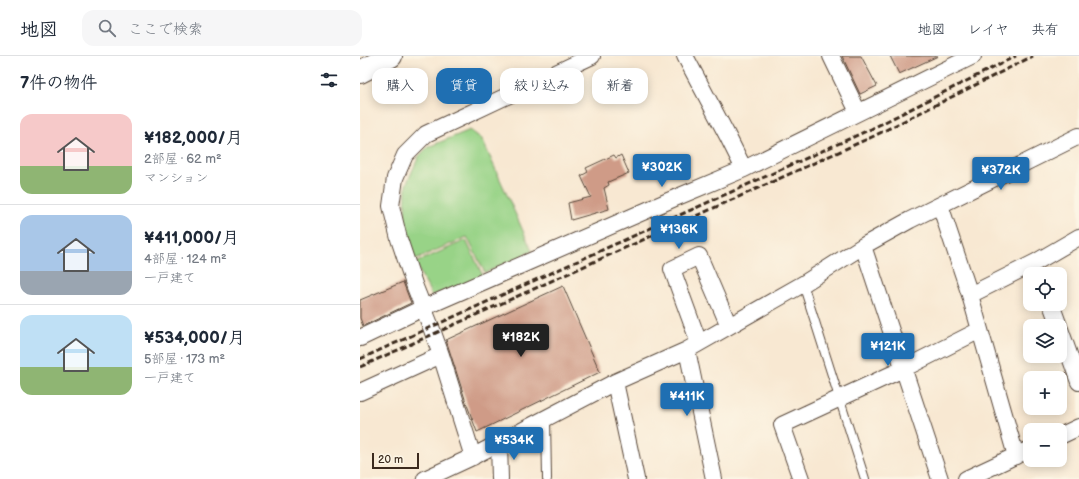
<!DOCTYPE html>
<html lang="ja">
<head>
<meta charset="utf-8">
<style>
  body { margin:0; font-family:"Balsamiq Sans","Klee One",sans-serif; background:#f6f6f7; color:#1f2937; height:100vh; display:flex; flex-direction:column; font-size:15px; white-space:nowrap }
  * { box-sizing:border-box; margin:0 }
  p { font-size:13px; color:#747a83 }
  .icon { flex:none; width:22px; height:22px; fill:none; stroke:currentColor; stroke-width:2; stroke-linecap:round; stroke-linejoin:round }
  .map { position:relative; flex:1; overflow:hidden }
  .details { display:flex; flex-direction:column; background:#fff; width:360px }
  .details>* { flex:none }
  .hud { position:absolute; left:12px; top:12px; width:380px; height:36px; display:flex; gap:8px }
  .fabs { position:absolute; left:663px; top:211px; display:grid; gap:8px }
  .fabs a { display:grid; place-items:center; width:44px; height:44px; border-radius:8px; background:#fff; box-shadow:0 2px 10px #0003; font-size:20px }
  .scale { position:absolute; left:12px; bottom:10px; width:47px; box-sizing:border-box; padding-left:4px; border:2px solid #3b2a1e; border-top:0; font-size:11px; line-height:14px; white-space:nowrap; color:#3b2a1e; -webkit-text-stroke:3px #fcf5e5; paint-order:stroke }
  .price { position:absolute; translate:-50% -34px; padding:0 9px; border-radius:4px; background:#1f6fb2; color:#fff; font-size:13px; line-height:26px; filter:drop-shadow(0 1px 2px #0008) }
  .price::after { content:''; position:absolute; left:50%; top:24px; width:12px; height:9px; margin-left:-6px; background:inherit; clip-path:polygon(0 0,100% 0,50% 100%) }
  .price.active { background:#222; color:#fff }
  ul { padding:0; list-style:none }
  li { display:flex; align-items:center; gap:12px; height:100px; padding:0 20px }
  li+li { border-top:1px solid #e0e1e3 }
  li span { display:grid; place-items:center; flex:none; width:112px; height:80px; border-radius:12px; color:#555 }
  li>.icon { margin-inline-start:auto }
  span .icon { width:48px; height:48px; fill:#fffc; stroke-width:1 }
  li b { font-size:17px }
  h2 { display:flex; justify-content:space-between; align-items:center; height:48px; padding:0 20px; font-size:17px }
  .pill { padding:0 14px; border-radius:12px; background:#fff; box-shadow:0 2px 10px #0003; font-size:14px; line-height:36px }
  .pill.active { background:#1f6fb2; color:#fff }
  header { display:flex; align-items:center; gap:24px; box-sizing:border-box; height:56px; padding:0 20px; background:#fff; border-bottom:1px solid #e0e1e3 }
  header strong { font-size:19px }
  nav { display:flex; gap:22px; margin-inline-start:auto; font-size:14px }
  .search { width:280px; height:36px; background:#f6f6f7; display:flex; align-items:center; gap:10px; box-sizing:border-box; padding:0 14px; border-radius:12px; color:#747a83; font-size:15px }
  main { display:flex; flex:1; min-height:0 }
  .map>svg:first-child { display:block }
  .green { fill:#98d387; stroke:#6a7e52 }
  .building { fill:#cf9b87 }
  .lines { fill:none; stroke-linecap:round; stroke-linejoin:round }
  .lane-casing { stroke:#574639; stroke-width:10 }
  .street-casing { stroke:#574639; stroke-width:18 }
  .secondary-casing { stroke:#574639; stroke-width:24 }
  .lane { stroke:#fff; stroke-width:8 }
  .street { stroke:#fff; stroke-width:16 }
  .secondary { stroke:#fff; stroke-width:22 }
  .rail { stroke:#3b2a1e; stroke-width:3; stroke-dasharray:6 3; stroke-linecap:butt }
</style>
</head>
<body>
<header>
<strong>地図</strong>
<div class="search"><svg class="icon" aria-label="search" viewBox="0 0 24 24"><circle cx="10" cy="10" r="6"/><path d="M15 15l6 6"/></svg>ここで検索</div>
<nav><a>地図</a><a>レイヤ</a><a>共有</a></nav>
</header>
<main>
<section class="details">
<h2>7件の物件<svg class="icon" aria-label="filters" viewBox="0 0 24 24"><path d="M4 7h16M4 17h16"/><circle cx="9" cy="7" r="2"/><circle cx="15" cy="17" r="2"/></svg></h2>
<ul>
<li><span style="background:linear-gradient(#f6c9c9 65%,#8fb573 0)"><svg class="icon" aria-label="home" viewBox="0 0 24 24"><path d="M3 11l9-7 9 7M6 9v11h12V9"/></svg></span><div><b>¥182,000/月</b><p>2部屋 · 62 m²</p><p>マンション</p></div></li>
<li><span style="background:linear-gradient(#a9c7e8 70%,#9aa5b1 0)"><svg class="icon" aria-label="home" viewBox="0 0 24 24"><path d="M3 11l9-7 9 7M6 9v11h12V9"/></svg></span><div><b>¥411,000/月</b><p>4部屋 · 124 m²</p><p>一戸建て</p></div></li>
<li><span style="background:linear-gradient(#bfe0f5 65%,#8fb573 0)"><svg class="icon" aria-label="home" viewBox="0 0 24 24"><path d="M3 11l9-7 9 7M6 9v11h12V9"/></svg></span><div><b>¥534,000/月</b><p>5部屋 · 173 m²</p><p>一戸建て</p></div></li>
</ul>
</section>
<div class="map">
<svg width="719" height="423" viewBox="0 0 719 423">
  <rect width="100%" height="100%" fill="#fcf5e5"/>
  <filter id="ink" filterUnits="userSpaceOnUse"><feTurbulence type="fractalNoise" baseFrequency=".025" numOctaves="2"/><feDisplacementMap in="SourceGraphic" scale="8" xChannelSelector="R" yChannelSelector="G"/><feConvolveMatrix kernelMatrix="1 2 1 2 8 2 1 2 1" color-interpolation-filters="sRGB"/></filter>
  <filter id="wash" filterUnits="userSpaceOnUse"><feTurbulence type="fractalNoise" baseFrequency=".012" numOctaves="4" result="noise"/><feDisplacementMap in="SourceGraphic" scale="16" xChannelSelector="R" yChannelSelector="G"/><feGaussianBlur stdDeviation="0.9" result="paint"/><feColorMatrix in="noise" values="0 0 0 0 0 0 0 0 0 0 0 0 0 0 0 0 0 1.4 0 .05"/><feComposite in="paint" operator="in"/></filter>
  <g filter="url(#wash)">
    <rect width="100%" height="100%" fill="#f8e8d2"/>
    <path class="green" d="M 110,74 L 122,83 L 172,195 L 125,217 L 107,181 L 51,205 L 44,187 L 46,129 L 59,100 L 68,91 Z
      M 106,184 L 123,220 L 72,240 L 55,207 Z"/>
    <g id="blocks">
      <path class="building" d="M 482,0 L 501,0 L 517,30 L 500,38 Z
        M 530,0 L 578,0 L 539,18 Z
        M 254,99 L 256,102 L 261,99 L 269,117 L 248,126 L 249,129 L 244,132 L 249,153 L 211,164 L 208,147 L 231,141 L 221,120 L 228,116 L 226,112 Z
        M 43,226 L 51,247 L 3,270 L 0,262 L 0,244 Z
        M 203,230 L 240,316 L 117,376 L 106,346 L 86,284 Z"/>
    </g>
  </g>
  <g filter="url(#ink)">
    <use href="#blocks" fill-opacity="0" stroke="#574639" stroke-width="1"/>
    <g class="lines">
      <g class="lane-casing">
        <path id="lane" d="M 443,228 L 505,423
          M 186,362 L 187,423"/>
      </g>
      <g class="street-casing">
        <path id="street" d="M 325,0 L 367,79 L 384,113
          M 471,0 L 498,56
          M 580,149 L 610,239 L 656,400
          M 503,190 L 580,423
          M 610,239 L 676,206 L 719,181
          M 691,248 L 699,270
          M 700,273 L 719,326
          M 0,282 L 63,252 L 315,142 L 384,113 L 613,0
          M 339,287 L 312,213 L 339,200 L 369,270
          M 327,294 L 354,423
          M 81,299 L 71,271 L 55,231 L 39,183 L 31,150 L 35,122 L 45,99 L 66,78 L 232,0
          M 255,326 L 276,423
          M 0,336 L 81,299 L 113,401
          M 700,380 L 719,371
          M 139,387 L 140,423
          M 65,423 L 110,402 L 255,326 L 327,294 L 443,228 L 503,190 L 550,164 L 719,80
          M 441,423 L 422,369 L 543,313 L 620,274
          M 606,423 L 670,393"/>
      </g>
      <g class="secondary-casing">
        <path id="secondary" d="M 0,16 L 31,0"/>
      </g>
      <use href="#lane" class="lane"/>
      <use href="#street" class="street"/>
      <use href="#secondary" class="secondary"/>
      <path class="rail" d="M 0,303 L 511,73 L 656,0
        M 0,311 L 514,80 L 673,0"/>
    </g>
  </g>
</svg>
<div class="fabs">
<a><svg class="icon" aria-label="locate" viewBox="0 0 24 24"><circle cx="12" cy="12" r="6"/><path d="M12 2v4M12 18v4M2 12h4M18 12h4"/></svg></a>
<a><svg class="icon" aria-label="layers" viewBox="0 0 24 24"><path d="M12 4l9 5-9 5-9-5zM3 14l9 5 9-5"/></svg></a>
<a>+</a>
<a>−</a>
</div>
<div class="scale">20 m</div>
<b class="price" style="left:302px;top:132px">¥302K</b>
<b class="price" style="left:641px;top:135px">¥372K</b>
<b class="price" style="left:319px;top:194px">¥136K</b>
<b class="price active" style="left:161px;top:302px">¥182K</b>
<b class="price" style="left:528px;top:311px">¥121K</b>
<b class="price" style="left:327px;top:361px">¥411K</b>
<b class="price" style="left:154px;top:405px">¥534K</b>
<div class="hud">
<a class="pill">購入</a>
<a class="pill active">賃貸</a>
<a class="pill">絞り込み</a>
<a class="pill">新着</a>
</div>
</div>
</main>
</body>
</html>
